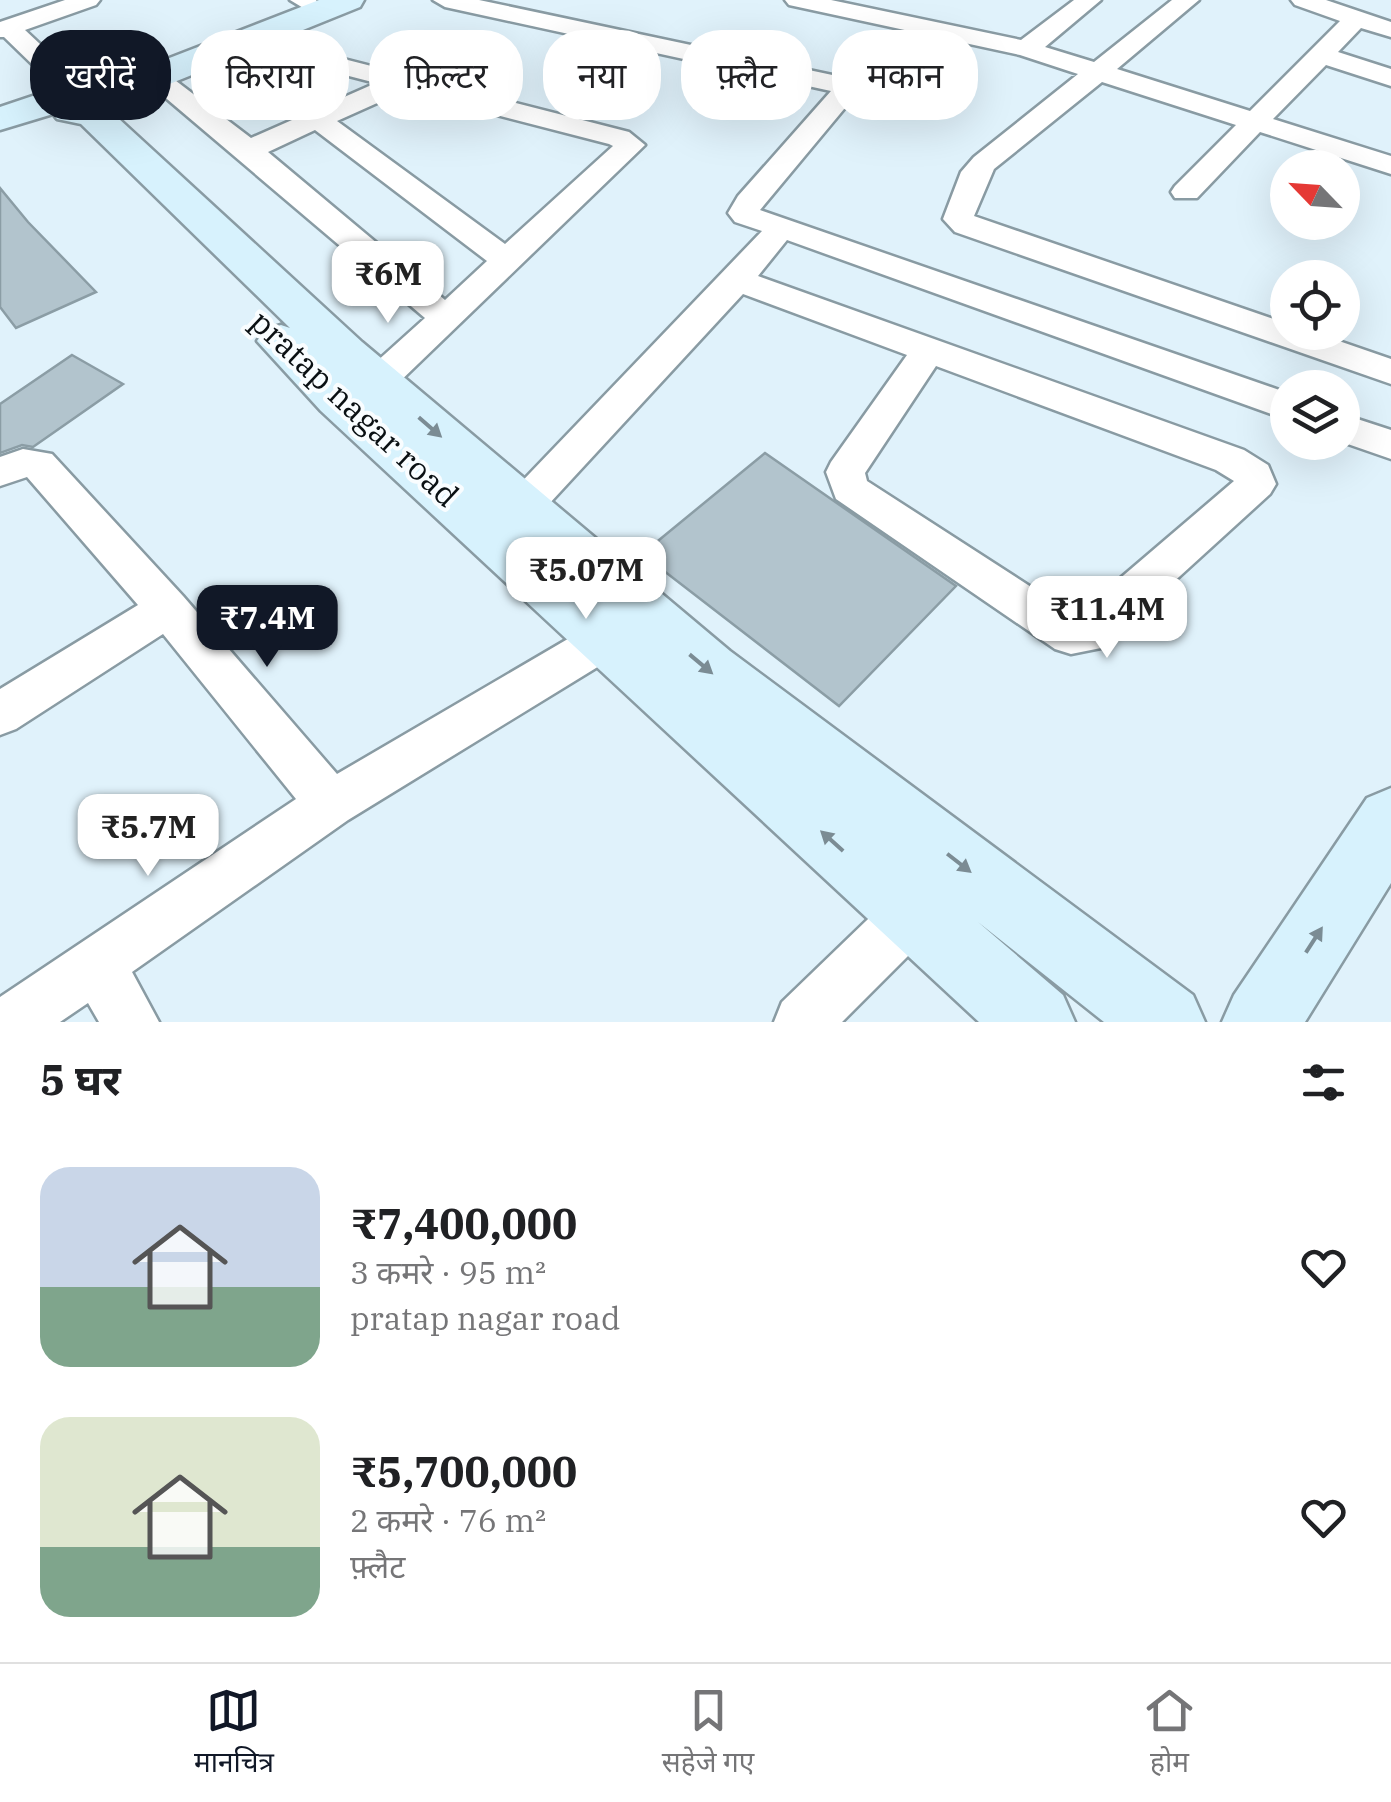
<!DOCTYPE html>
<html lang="hi">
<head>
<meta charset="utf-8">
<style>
  body { margin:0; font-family:"IBM Plex Serif","Noto Sans Devanagari",serif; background:#f2f2f2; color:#202124; height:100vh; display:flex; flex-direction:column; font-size:38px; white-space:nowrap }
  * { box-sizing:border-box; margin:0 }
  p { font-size:32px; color:#757577 }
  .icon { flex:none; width:55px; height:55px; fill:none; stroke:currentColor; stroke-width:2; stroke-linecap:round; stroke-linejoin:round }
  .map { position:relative; height:1022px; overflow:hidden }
  .side { display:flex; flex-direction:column; background:#fff; flex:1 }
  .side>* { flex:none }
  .top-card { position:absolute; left:30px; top:30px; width:1332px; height:90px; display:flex; gap:20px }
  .needle { width:65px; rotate:295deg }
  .tools { position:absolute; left:1270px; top:150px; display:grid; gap:20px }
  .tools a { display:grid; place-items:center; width:90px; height:90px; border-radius:50%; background:#fff; box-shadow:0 10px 40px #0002; font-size:50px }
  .price { position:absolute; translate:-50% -85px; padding:0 22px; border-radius:20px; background:#fff; color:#222; font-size:32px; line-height:65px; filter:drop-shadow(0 2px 5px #0008) }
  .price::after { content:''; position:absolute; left:50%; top:60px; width:30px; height:22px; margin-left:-15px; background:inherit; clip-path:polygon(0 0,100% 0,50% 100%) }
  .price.active { background:#111827; color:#fff }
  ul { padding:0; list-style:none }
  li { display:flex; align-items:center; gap:30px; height:250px; padding:0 40px }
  li span { display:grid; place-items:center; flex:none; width:280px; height:200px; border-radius:30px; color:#555 }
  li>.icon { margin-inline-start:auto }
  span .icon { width:120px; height:120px; fill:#fffc; stroke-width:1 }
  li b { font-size:42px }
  h2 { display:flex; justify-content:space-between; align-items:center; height:120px; padding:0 40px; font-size:42px }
  .tag { padding:0 35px; border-radius:40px; background:#fff; box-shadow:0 10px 40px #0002; font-size:35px; line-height:90px }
  .tag.active { background:#111827; color:#fff }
  .tab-bar { display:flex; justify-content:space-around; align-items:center; height:140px; border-top:2px solid #e0e0e0; background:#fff; font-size:28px; color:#757577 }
  .tab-bar a { display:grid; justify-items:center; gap:5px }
  .tab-bar .active { color:#111827 }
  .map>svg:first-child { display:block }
  .building { fill:#b2c4cd; stroke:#8b9da5; stroke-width:2.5 }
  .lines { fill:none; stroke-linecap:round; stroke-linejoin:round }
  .street-casing { stroke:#899ba3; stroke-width:5 }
  .secondary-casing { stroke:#899ba3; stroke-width:5 }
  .street { fill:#fff; fill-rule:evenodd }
  .secondary { fill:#d7f2fd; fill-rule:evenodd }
  .oneway { fill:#7b8c94 }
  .labels { text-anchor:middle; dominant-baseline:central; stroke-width:8; stroke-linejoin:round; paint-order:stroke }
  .street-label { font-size:32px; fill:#0a1013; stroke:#f9fdff }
</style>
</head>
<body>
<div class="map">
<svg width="1391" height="1022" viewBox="0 0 1391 1022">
  <rect width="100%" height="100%" fill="#e0f2fb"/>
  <path class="building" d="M 0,188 L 28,222 L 96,292 L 16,328 L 0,307 Z
    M 72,355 L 123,384 L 33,447 L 22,445 L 0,453 L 0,404 Z
    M 765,453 L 956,586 L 839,706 L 642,554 Z"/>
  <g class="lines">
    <g class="street-casing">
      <path id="street" d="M 65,0 L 100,0 L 96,5 L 25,30 L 86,87 L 90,93 L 86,99 L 68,99 L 4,37 L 0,37 L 0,22 Z
        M 290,0 L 316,0 L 317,2 L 305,9 Z
        M 433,0 L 479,0 L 851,79 L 858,91 L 854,97 L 760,210 L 1288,393 L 1288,420 L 787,240 L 758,276 L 1244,450 L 1268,465 L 1276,484 L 1270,494 L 1101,648 L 1071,654 L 1055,649 L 836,499 L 826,472 L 831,462 L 907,355 L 743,294 L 536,518 L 522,522 L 508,518 L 502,507 L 508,496 L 762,231 L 735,222 L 728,213 L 738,196 L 831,91 L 445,7 ZM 936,366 L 1216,470 L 1234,481 L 1076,616 L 867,481 L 865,473 Z
        M 785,0 L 831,0 L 1021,40 L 1074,0 L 1101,0 L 1045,47 L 1094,62 L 1172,0 L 1199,0 L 1117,69 L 1250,111 L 1340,21 L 1295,5 L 1291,0 L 1326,0 L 1391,22 L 1391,37 L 1361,28 L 1338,52 L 1391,69 L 1391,86 L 1326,65 L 1273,119 L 1391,156 L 1391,174 L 1260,132 L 1197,198 L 1175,198 L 1171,192 L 1175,186 L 1236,125 L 1102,82 L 994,169 L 974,216 L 1288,324 L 1288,332 L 1313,332 L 1391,359 L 1391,384 L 955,232 L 943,219 L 961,172 L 974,157 L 1078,74 L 1020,55 L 789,5 Z
        M 246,34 L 629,132 L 645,145 L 391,390 L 378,393 L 365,390 L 360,381 L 365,372 L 425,318 L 141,77 L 145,71 L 163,71 L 251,138 L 376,83 L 237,47 L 233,42 L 237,37 ZM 404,91 L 609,144 L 613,146 L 505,244 L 337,121 ZM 315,130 L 487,261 L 445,300 L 268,152 Z
        M 1342,414 L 1391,430 L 1391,459 L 1342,442 Z
        M 23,449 L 52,454 L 183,596 L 337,774 L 590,626 L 606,620 L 622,626 L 628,639 L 622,652 L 348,820 L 132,972 L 159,1022 L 99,1022 L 88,1003 L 60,1022 L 0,1022 L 0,997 L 296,799 L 163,634 L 16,729 L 0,735 L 0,689 L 138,605 L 27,477 L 0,486 L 0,457 Z
        M 913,887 L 932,894 L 939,913 L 932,932 L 842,1022 L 774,1022 L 782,1002 L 894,894 Z"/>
    </g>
    <g class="secondary-casing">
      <path id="secondary" d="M 319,0 L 364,0 L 360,7 L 167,85 L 123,98 L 86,102 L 106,107 L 362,342 L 730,651 L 1193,995 L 1205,1022 L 1104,1022 L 978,922 L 1063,995 L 1075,1022 L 979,1022 L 321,411 L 257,341 L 264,330 L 281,325 L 290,328 L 81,124 L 57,119 L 53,114 L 0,130 L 0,107 L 80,80 L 141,69 Z
        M 1391,788 L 1391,883 L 1305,1022 L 1222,1022 L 1234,995 L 1367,798 Z"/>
    </g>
    <use href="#street" class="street"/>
    <use href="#secondary" class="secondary"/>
  </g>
  <defs><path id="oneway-solid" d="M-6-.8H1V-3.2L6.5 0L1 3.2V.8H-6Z" transform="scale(2.5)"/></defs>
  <g class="oneway">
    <use href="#oneway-solid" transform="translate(430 427) rotate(41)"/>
    <use href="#oneway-solid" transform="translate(701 664) rotate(40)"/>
    <use href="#oneway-solid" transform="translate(832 841) rotate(-138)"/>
    <use href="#oneway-solid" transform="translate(959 863) rotate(38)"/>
    <use href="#oneway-solid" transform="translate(1314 940) rotate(-57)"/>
  </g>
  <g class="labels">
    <g class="street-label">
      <text transform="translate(355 408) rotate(43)">pratap nagar road</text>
    </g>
  </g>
</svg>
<div class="tools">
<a><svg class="needle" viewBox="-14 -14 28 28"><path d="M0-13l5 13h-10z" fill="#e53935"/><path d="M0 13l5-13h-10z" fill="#757577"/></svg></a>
<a><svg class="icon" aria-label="locate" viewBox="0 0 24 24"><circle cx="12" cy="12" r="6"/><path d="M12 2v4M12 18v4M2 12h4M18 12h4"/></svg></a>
<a><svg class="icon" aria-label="layers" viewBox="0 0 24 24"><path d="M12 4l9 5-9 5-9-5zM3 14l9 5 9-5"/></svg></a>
</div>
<b class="price" style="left:388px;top:326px">₹6M</b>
<b class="price" style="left:586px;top:622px">₹5.07M</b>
<b class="price" style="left:1107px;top:661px">₹11.4M</b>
<b class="price active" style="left:267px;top:670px">₹7.4M</b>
<b class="price" style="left:148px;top:879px">₹5.7M</b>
<div class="top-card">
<a class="tag active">खरीदें</a>
<a class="tag">किराया</a>
<a class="tag">फ़िल्टर</a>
<a class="tag">नया</a>
<a class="tag">फ़्लैट</a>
<a class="tag">मकान</a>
</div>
</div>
<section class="side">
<h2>5 घर<svg class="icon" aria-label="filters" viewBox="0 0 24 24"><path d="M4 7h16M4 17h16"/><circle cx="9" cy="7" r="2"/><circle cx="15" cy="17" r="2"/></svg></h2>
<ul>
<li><span style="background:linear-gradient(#c9d6e8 60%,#7fa58c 0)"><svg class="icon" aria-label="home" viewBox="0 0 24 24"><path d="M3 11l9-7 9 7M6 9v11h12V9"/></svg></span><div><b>₹7,400,000</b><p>3 कमरे · 95 m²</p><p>pratap nagar road</p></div><svg class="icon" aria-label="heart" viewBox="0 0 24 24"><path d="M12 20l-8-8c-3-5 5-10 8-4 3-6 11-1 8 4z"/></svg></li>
<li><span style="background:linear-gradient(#dfe7d0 65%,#7fa58c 0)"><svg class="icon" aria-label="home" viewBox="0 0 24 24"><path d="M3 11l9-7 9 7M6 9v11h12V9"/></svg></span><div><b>₹5,700,000</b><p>2 कमरे · 76 m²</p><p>फ़्लैट</p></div><svg class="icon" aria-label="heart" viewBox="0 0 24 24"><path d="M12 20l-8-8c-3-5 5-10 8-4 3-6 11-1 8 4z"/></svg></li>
</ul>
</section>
<nav class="tab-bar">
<a class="active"><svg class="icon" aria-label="map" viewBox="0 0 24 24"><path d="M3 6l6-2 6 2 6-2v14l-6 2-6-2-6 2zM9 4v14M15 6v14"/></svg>मानचित्र</a>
<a><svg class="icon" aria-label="saved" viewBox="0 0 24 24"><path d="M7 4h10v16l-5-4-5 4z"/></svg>सहेजे गए</a>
<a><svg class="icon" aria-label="home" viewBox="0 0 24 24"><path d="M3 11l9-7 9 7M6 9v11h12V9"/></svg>होम</a>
</nav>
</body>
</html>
